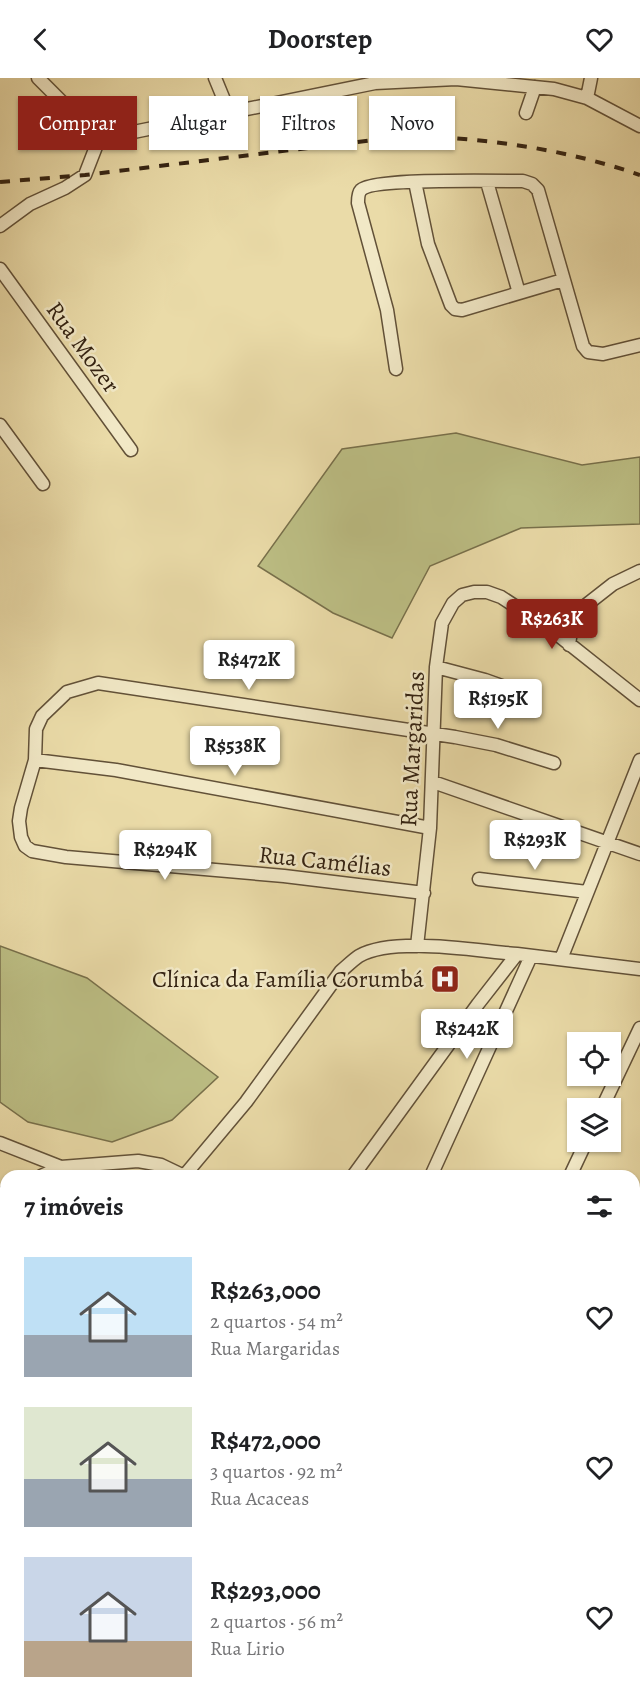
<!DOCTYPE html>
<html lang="pt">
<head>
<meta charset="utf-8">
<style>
  body { margin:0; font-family:Alegreya,serif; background:#f2f2f2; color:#202124; height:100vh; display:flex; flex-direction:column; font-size:22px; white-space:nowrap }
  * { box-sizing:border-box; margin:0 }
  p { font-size:20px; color:#757577 }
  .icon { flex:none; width:33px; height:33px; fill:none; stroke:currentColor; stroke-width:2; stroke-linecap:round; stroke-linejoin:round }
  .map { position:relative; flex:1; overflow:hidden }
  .details { position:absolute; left:0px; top:1092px; width:640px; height:534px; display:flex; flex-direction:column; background:#fff; border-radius:18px 18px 0 0; box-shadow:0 2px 4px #0004 }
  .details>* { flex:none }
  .banner { position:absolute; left:18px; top:18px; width:604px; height:54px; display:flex; gap:12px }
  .tools { position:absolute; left:567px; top:954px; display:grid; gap:12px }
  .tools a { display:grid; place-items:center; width:54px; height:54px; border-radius:0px; background:#fff; box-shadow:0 2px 4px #0004; font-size:30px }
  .price { position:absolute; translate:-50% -51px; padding:0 14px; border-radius:6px; background:#fff; color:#222; font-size:20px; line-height:39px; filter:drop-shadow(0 2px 3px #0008) }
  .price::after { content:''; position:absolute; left:50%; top:36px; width:18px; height:14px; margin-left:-9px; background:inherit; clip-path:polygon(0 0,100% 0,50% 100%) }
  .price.selected { background:#8f2418; color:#fff }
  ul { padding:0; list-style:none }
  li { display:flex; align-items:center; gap:18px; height:150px; padding:0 24px }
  li span { display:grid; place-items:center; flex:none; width:168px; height:120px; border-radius:0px; color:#555 }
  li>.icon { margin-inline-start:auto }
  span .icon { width:72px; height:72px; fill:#fffc; stroke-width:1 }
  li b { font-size:26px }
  h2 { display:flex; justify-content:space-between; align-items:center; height:72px; padding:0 24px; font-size:26px }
  .tag { padding:0 21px; border-radius:0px; background:#fff; box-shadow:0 2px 4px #0004; font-size:21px; line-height:54px }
  .tag.selected { background:#8f2418; color:#fff }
  header { display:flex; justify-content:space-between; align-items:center; height:78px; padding:0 24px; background:#fff; font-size:27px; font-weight:700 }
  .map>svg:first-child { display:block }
  .green { fill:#bcbe84; stroke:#78704b; stroke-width:1.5 }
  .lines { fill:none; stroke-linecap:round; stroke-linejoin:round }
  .minor-casing { stroke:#625138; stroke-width:15 }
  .minor { stroke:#f1e8c6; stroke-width:12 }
  .rail { stroke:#342312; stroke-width:4; stroke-dasharray:10 10; stroke-linecap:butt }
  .labels { text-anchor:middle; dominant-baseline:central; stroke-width:5; stroke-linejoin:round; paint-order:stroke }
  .street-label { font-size:24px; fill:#342312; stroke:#f1e8c6 }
  .poi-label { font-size:24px; fill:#342312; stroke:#f1e8c6; text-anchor:end }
</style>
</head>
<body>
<header><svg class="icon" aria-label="back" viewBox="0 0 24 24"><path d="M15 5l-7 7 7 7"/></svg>Doorstep<svg class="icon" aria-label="heart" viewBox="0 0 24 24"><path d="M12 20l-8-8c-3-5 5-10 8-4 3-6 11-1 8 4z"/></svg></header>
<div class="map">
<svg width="640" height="1626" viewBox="0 0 640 1626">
  <rect width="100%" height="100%" fill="#eadba8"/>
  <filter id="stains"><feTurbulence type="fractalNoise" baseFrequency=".00333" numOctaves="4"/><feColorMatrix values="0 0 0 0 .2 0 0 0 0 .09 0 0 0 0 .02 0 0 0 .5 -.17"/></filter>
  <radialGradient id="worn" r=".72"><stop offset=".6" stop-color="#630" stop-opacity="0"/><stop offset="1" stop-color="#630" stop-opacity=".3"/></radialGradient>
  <path class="green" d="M 456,355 L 582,387 L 640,379 L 640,446 L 521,450 L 430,488 L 392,560 L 333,535 L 258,488 L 342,371 Z
    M 0,868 L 87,900 L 218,999 L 172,1042 L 112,1064 L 28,1044 L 0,1024 Z"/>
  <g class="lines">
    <g class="minor-casing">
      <path id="minor" d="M 38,0 L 99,61
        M 215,0 L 229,34
        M 587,20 L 591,0
        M 526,35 L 535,9
        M 99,61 L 375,5 L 456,1 L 554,11 L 587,20 L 640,48
        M 415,104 L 428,166 L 451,227 L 455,231 L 462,232 L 563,202
        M 487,104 L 519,215
        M 0,148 L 30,126 L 65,110 L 85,97 L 99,61
        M 0,191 L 131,372
        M 396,291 L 387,232 L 358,125 C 358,121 358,115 361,112 C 372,100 500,103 523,103 L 532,106 L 538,112 L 583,268 L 588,274 L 603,276 L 640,267
        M 0,347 L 43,406
        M 553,553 L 613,506 L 640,493
        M 569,567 L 573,538
        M 436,589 L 485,602 L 510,611
        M 35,682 L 116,692 L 430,750
        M 433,704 L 640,776
        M 479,801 L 587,814
        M 424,815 L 284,798 L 66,779 L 32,773 L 25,768 L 21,759 L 19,743 L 21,730 L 35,682 L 36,651 L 42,638 L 67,614 L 98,605 L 455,659 L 496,667 L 554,685
        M 417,868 L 430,750 L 436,589 L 442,545 L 453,525 L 462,517 L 474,514 L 487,514 L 501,519 L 553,553 L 640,622
        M 561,881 L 640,682
        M 602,1030 L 640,950
        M 0,1065 L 61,1089 L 138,1083 L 161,1087 L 184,1098
        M 41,1098 L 61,1089
        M 184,1098 L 246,1024 L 341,893 C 347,888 353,882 359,878 C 394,858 477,873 517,876
        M 353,1098 L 478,926 L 517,876 L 640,891
        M 431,1098 L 531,878
        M 570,1098 L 586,1064
        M 0,1117 L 6,1114
        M 0,1255 L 6,1252
        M 634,1271 L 640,1259
        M 634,1371 L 640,1371
        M 0,1398 L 6,1396
        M 634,1462 L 640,1462
        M 0,1539 L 6,1537
        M 634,1557 L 640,1557
        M 265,1620 L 267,1626
        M 321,1620 L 379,1626
        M 606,1620 L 606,1626
        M 23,1626 L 36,1620
        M 225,1626 L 244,1620"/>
    </g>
    <use href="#minor" class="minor"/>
    <path class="rail" d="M 0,104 L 85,97 L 407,58 C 487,60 565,71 640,97"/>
  </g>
  <defs>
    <g id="hospital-square" transform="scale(1.5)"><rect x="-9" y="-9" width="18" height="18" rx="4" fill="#8f2418" stroke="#f1e8c6"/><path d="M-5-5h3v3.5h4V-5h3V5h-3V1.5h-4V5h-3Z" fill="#fff"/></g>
  </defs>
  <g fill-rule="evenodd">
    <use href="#hospital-square" x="445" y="901"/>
  </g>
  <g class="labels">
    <g class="street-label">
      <text transform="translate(83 269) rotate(54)">Rua Mozer</text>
      <text transform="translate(412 671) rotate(-87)">Rua Margaridas</text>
      <text transform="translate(325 783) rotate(6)">Rua Camélias</text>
    </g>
    <g class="poi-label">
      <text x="424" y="901">Clínica da Família Corumbá</text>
    </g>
  </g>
  <rect width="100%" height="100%" filter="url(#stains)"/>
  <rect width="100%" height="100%" fill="url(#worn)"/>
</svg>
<div class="tools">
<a><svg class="icon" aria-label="locate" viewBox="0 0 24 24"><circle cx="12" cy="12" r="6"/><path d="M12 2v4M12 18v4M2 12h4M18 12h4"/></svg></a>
<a><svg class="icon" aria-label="layers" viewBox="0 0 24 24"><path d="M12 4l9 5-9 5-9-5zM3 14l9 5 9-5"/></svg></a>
</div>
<b class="price selected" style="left:552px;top:572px">R$263K</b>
<b class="price" style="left:249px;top:613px">R$472K</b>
<b class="price" style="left:498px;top:652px">R$195K</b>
<b class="price" style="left:235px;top:699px">R$538K</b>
<b class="price" style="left:535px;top:793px">R$293K</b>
<b class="price" style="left:165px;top:803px">R$294K</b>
<b class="price" style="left:467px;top:982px">R$242K</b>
<div class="banner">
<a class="tag selected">Comprar</a>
<a class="tag">Alugar</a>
<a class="tag">Filtros</a>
<a class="tag">Novo</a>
</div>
<section class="details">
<h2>7 imóveis<svg class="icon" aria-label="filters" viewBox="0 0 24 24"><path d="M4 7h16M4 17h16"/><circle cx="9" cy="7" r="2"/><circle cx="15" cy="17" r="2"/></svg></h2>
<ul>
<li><span style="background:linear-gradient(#bfe0f5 65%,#9aa5b1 0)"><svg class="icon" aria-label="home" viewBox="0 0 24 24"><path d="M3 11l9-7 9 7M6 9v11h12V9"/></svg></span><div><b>R$263,000</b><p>2 quartos · 54 m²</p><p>Rua Margaridas</p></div><svg class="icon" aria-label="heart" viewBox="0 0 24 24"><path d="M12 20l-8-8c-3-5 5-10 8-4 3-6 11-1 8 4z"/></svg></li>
<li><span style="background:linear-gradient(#dfe7d0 60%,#9aa5b1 0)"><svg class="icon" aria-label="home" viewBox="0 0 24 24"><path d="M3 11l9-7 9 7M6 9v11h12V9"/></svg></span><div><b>R$472,000</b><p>3 quartos · 92 m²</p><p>Rua Acaceas</p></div><svg class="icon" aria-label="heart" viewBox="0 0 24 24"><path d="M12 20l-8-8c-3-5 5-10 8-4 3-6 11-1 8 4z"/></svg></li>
<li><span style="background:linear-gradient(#c9d6e8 70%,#b9a48a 0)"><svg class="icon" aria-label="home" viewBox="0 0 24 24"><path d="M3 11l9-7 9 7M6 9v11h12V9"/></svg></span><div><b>R$293,000</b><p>2 quartos · 56 m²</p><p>Rua Lirio</p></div><svg class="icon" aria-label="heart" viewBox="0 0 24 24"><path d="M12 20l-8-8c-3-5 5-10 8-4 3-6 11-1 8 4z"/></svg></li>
</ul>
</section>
</div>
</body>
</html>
